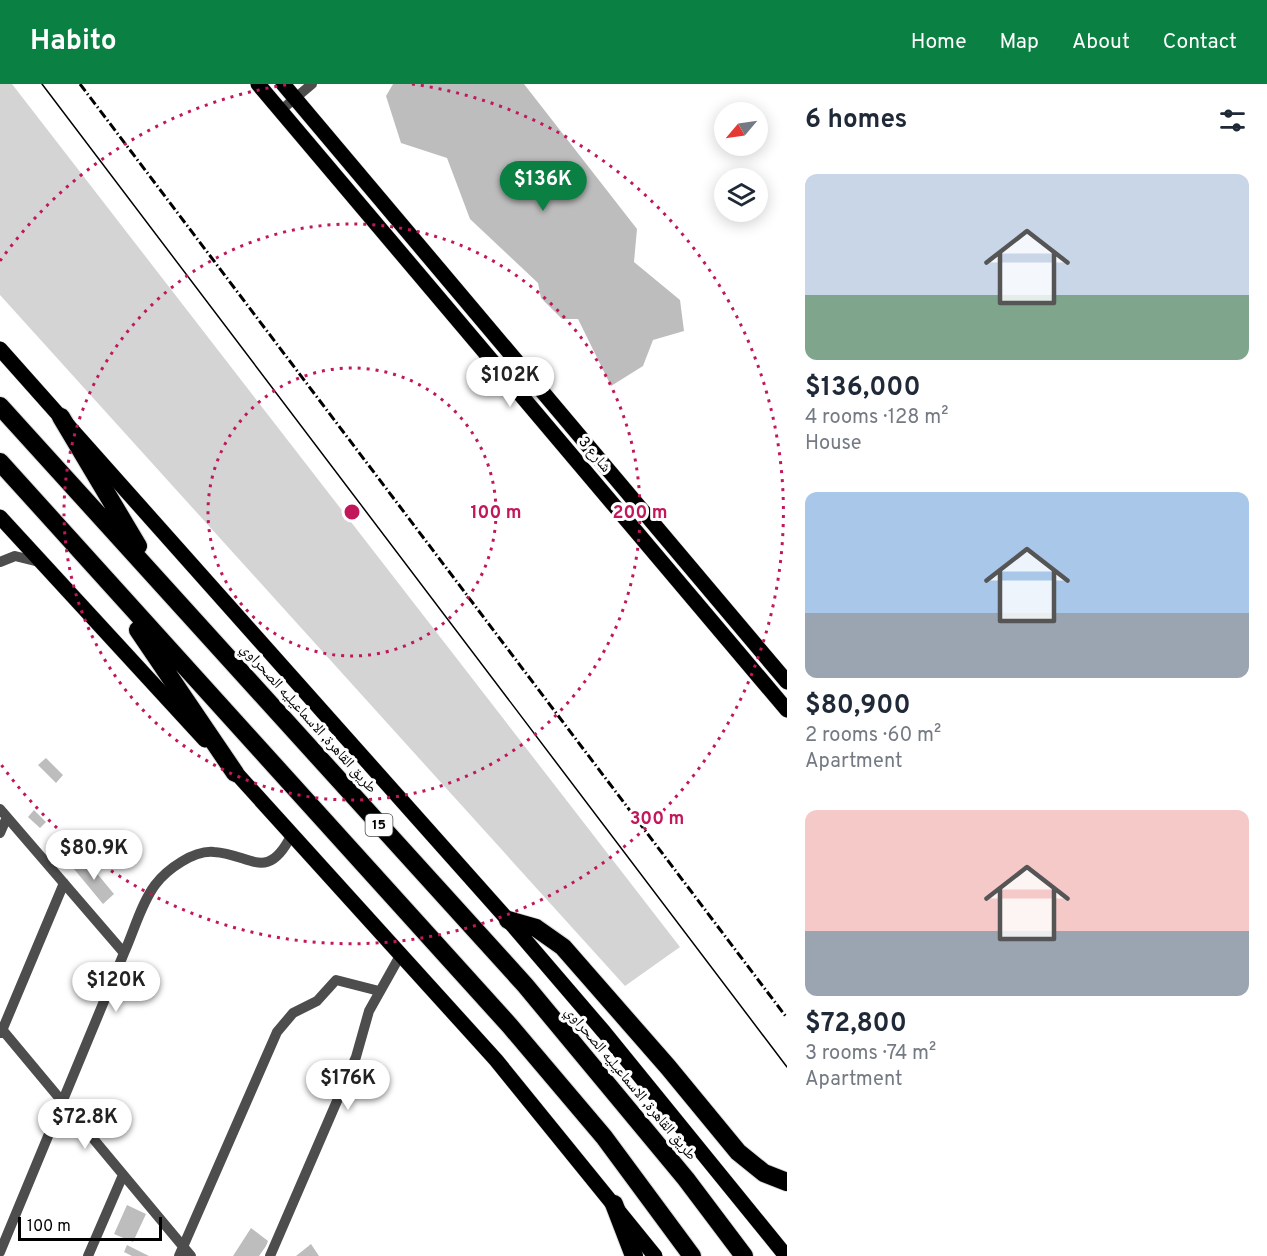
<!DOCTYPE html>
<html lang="en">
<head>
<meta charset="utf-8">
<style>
  body { margin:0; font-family:Overpass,"Noto Naskh Arabic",sans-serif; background:#f6f6f7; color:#1f2937; height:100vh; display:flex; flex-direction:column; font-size:22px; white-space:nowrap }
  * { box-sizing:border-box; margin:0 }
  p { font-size:20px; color:#747a83 }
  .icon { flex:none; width:33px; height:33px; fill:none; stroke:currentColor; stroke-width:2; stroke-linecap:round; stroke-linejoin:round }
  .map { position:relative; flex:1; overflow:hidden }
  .side { display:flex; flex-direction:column; background:#fff; width:480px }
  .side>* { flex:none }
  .needle { width:39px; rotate:241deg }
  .fabs { position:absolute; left:714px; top:18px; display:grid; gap:12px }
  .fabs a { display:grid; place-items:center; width:54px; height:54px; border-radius:50%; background:#fff; box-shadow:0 3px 15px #0003; font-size:30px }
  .scale { position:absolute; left:18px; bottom:15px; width:144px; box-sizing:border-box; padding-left:6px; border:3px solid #000; border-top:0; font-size:16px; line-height:21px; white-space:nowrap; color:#000; -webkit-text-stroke:4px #fff; paint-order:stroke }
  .price { position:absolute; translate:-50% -51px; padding:0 14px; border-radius:21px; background:#fff; color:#222; font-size:20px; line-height:39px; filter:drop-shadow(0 2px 3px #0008) }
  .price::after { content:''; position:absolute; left:50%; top:36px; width:18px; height:14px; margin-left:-9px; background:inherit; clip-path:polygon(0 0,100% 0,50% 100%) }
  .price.selected { background:#0b8043; color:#fff }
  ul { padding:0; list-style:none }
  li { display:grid; align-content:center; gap:12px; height:318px; padding:0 18px }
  li span { display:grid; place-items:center; height:186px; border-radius:12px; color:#555 }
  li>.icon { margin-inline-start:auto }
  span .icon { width:108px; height:108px; fill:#fffc; stroke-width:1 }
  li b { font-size:26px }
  h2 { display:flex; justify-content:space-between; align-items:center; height:72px; padding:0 18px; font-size:26px }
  header { display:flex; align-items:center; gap:36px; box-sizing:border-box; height:84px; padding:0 30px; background:#0b8043; color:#fff }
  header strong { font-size:28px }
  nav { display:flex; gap:33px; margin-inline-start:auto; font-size:21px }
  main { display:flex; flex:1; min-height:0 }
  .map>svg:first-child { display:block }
  .green { fill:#d4d4d4 }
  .building { fill:#bdbdbd }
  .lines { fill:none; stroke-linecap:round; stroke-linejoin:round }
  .major-casing { stroke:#dbdbdb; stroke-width:16 }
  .highway-casing { stroke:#dbdbdb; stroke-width:20 }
  .minor { stroke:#4d4d4d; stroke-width:10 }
  .major { stroke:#000; stroke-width:15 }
  .highway { stroke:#000; stroke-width:18 }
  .tram { stroke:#000; stroke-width:1.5 }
  .rail { stroke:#000; stroke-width:3; stroke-dasharray:9 3 1.5 3; stroke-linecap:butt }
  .ring { fill:none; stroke:#c2185b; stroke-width:3; stroke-dasharray:3 6 }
  .labels { text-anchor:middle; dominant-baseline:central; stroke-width:6; stroke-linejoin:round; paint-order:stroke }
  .shield { fill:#fff; stroke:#4c4c4c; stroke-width:1.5 }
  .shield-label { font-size:14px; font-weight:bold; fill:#000 }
  .street-label { font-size:15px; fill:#000; stroke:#fff }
  .centre { fill:#c2185b; stroke:#fff; stroke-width:3 }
  .ring-label { font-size:18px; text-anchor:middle; font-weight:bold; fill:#c2185b; stroke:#fff; stroke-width:6; stroke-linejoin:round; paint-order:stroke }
</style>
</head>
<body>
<header>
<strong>Habito</strong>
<nav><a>Home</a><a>Map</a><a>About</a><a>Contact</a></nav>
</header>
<main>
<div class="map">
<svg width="787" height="1172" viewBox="0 0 787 1172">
  <rect width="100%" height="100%" fill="#fff"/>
  <path class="green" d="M 0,0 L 12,0 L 680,863 L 625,902 L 0,211 Z"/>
  <path class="building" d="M 393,0 L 524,0 L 637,145 L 634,178 L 680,216 L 684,247 L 653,256 L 643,282 L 611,302 L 578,235 L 562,235 L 541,214 L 538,199 L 470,135 L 447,74 L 401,59 L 386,12 Z
    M 46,674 L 63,691 L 56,699 L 38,681 Z
    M 34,726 L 46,738 L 40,744 L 28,733 Z
    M 85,775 L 114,810 L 103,820 L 74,785 Z
    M 127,1121 L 146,1130 L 133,1158 L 114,1150 Z
    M 251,1144 L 268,1157 L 266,1162 L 259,1172 L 233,1172 Z
    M 311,1160 L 319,1172 L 296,1172 Z
    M 127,1161 L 149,1172 L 132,1172 L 124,1168 Z"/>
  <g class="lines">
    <g class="major-casing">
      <path id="major" d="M 258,0 L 787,626
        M 283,0 L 787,598
        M 0,265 L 508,836 L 604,948 L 786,1172
        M 0,433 L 205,656
        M 228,680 L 496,976 L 655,1172"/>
    </g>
    <g class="highway-casing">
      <path id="highway" d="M 0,322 L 525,901 L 686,1095 L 744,1172
        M 61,333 L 138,462
        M 0,378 L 510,942 L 604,1053 L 692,1172
        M 138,546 L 235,689
        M 508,836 L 536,844 L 563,863 L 668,983 L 738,1068 L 764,1089 L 787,1098
        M 614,1120 L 634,1172"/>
    </g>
    <path class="minor" d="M 280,27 L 312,0
      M 0,478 L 15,472 L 39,478
      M 0,725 L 124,869 L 0,1168
      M 0,749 L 7,733
      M 124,869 C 134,847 141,820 155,801 C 167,785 194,766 214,768 C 251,770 267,800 292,750
      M 0,943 L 191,1172
      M 1,949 L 64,799
      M 88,1172 L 123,1091
      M 179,1172 L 277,948 L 293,929 L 317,917 L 336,896 L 379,907
      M 270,1172 L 356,973 L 369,927 L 401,870"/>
    <use href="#major" class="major"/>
    <use href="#highway" class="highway"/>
    <path class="tram" d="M 42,0 L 787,983"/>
    <path class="rail" d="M 80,0 L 787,934"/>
  </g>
  <g class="ring">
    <circle cx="352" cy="428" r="144"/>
    <circle cx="352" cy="428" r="288"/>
    <path d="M0 177A432 432 0 0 1 292 0M412 0A432 432 0 1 1 0 679"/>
  </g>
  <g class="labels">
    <rect class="shield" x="365.5" y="730" width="27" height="22" rx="4.5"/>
    <g class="shield-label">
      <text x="379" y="741">15</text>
    </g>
    <g class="street-label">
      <text transform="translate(594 371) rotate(50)">شارع 3</text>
      <text transform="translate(308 635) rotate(48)">طريق القاهرة, الاسماعيليه الصحراوي</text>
      <text transform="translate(630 1000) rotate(50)">طريق القاهرة, الاسماعيليه الصحراوي</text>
    </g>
  </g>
  <circle cx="352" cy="428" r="9" class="centre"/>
  <g class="ring-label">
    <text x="496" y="434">100 m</text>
    <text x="640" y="434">200 m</text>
    <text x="657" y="740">300 m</text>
  </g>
</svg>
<div class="fabs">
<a><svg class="needle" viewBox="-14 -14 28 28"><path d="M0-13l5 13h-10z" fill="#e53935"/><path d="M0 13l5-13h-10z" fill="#747a83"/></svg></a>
<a><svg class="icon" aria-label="layers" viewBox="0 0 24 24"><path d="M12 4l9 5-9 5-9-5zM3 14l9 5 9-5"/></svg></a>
</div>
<div class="scale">100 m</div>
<b class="price selected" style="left:543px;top:128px">$136K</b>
<b class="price" style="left:510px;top:324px">$102K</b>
<b class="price" style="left:94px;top:797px">$80.9K</b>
<b class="price" style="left:116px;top:929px">$120K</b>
<b class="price" style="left:348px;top:1027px">$176K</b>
<b class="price" style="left:85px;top:1066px">$72.8K</b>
</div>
<section class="side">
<h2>6 homes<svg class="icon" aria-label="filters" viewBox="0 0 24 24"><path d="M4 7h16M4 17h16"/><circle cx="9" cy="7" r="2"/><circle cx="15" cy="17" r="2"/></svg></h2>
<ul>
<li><span style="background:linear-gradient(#c9d6e8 65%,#7fa58c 0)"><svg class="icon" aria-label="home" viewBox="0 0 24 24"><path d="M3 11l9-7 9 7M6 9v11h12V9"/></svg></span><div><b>$136,000</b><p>4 rooms · 128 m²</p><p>House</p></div></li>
<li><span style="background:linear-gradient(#a9c7e8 65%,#9aa5b1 0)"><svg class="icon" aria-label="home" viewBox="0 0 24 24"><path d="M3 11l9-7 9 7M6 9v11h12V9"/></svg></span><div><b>$80,900</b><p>2 rooms · 60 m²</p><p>Apartment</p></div></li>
<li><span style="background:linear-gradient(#f6c9c9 65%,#9aa5b1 0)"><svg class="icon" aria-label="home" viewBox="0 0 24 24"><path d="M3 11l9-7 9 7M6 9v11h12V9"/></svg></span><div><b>$72,800</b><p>3 rooms · 74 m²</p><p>Apartment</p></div></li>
</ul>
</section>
</main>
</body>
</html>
